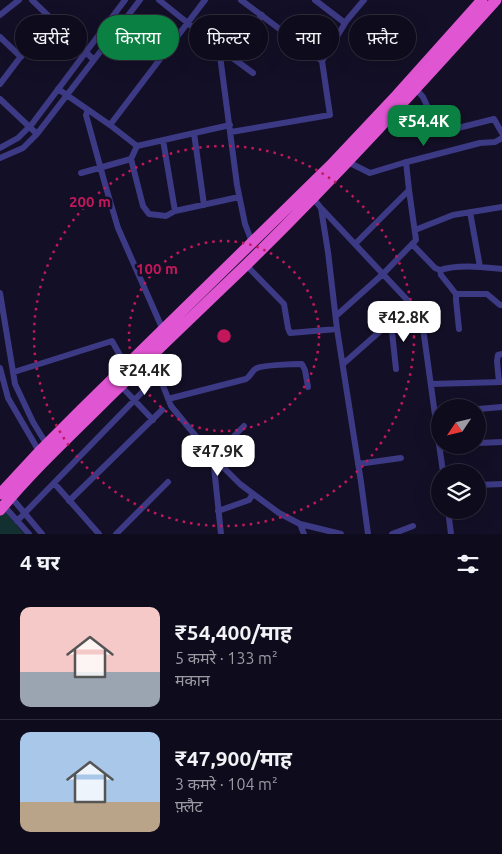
<!DOCTYPE html>
<html lang="hi">
<head>
<meta charset="utf-8">
<style>
  body { margin:0; font-family:Ubuntu,"Noto Sans Devanagari",sans-serif; background:#171425; color:#f1f3f6; height:100vh; display:flex; flex-direction:column; font-size:19px; white-space:nowrap }
  * { box-sizing:border-box; margin:0 }
  p { font-size:16px; color:#9b9ba3 }
  .icon { flex:none; width:28px; height:28px; fill:none; stroke:currentColor; stroke-width:2; stroke-linecap:round; stroke-linejoin:round }
  .map { position:relative; height:534px; overflow:hidden }
  .details { display:flex; flex-direction:column; background:#0e0b1c; flex:1 }
  .details>* { flex:none }
  .hud { position:absolute; left:15px; top:15px; width:472px; height:45px; display:flex; gap:10px }
  .needle { width:32px; rotate:235deg }
  .fabs { position:absolute; left:431px; top:399px; display:grid; gap:10px }
  .fabs a { display:grid; place-items:center; width:55px; height:55px; border-radius:50%; background:#0e0b1c; box-shadow:0 5px 20px #0002,0 0 0 1px #2e2b3b; font-size:25px }
  .price { position:absolute; translate:-50% -42px; padding:0 11px; border-radius:10px; background:#fff; color:#222; font-size:16px; line-height:32px; filter:drop-shadow(0 1px 2px #0008) }
  .price::after { content:''; position:absolute; left:50%; top:30px; width:15px; height:11px; margin-left:-8px; background:inherit; clip-path:polygon(0 0,100% 0,50% 100%) }
  .price.on { background:#0b8043; color:#fff }
  ul { padding:0; list-style:none }
  li { display:flex; align-items:center; gap:15px; height:125px; padding:0 20px }
  li+li { border-top:1px solid #2e2b3b }
  li span { display:grid; place-items:center; flex:none; width:140px; height:100px; border-radius:10px; color:#555 }
  li>.icon { margin-inline-start:auto }
  span .icon { width:60px; height:60px; fill:#fffc; stroke-width:1 }
  li b { font-size:21px }
  h2 { display:flex; justify-content:space-between; align-items:center; height:60px; padding:0 20px; font-size:21px }
  .pill { padding:0 18px; border-radius:22px; background:#0e0b1c; box-shadow:0 5px 20px #0002,0 0 0 1px #2e2b3b; font-size:18px; line-height:45px }
  .pill.on { background:#0b8043; color:#fff }
  .map>svg:first-child { display:block }
  .green { fill:#12302f }
  .lines { fill:none; stroke-linecap:round; stroke-linejoin:round }
  .minor { stroke:#3d3a85; stroke-width:6 }
  .trunk { stroke:#e055d1; stroke-width:11 }
  .ring { fill:none; stroke:#c2185b; stroke-width:2.5; stroke-dasharray:2.5 5 }
  .centre { fill:#c2185b; stroke:#130f26; stroke-width:2.5 }
  .ring-label { font-size:15px; text-anchor:middle; font-weight:bold; fill:#c2185b; stroke:#130f26; stroke-width:5; stroke-linejoin:round; paint-order:stroke }
</style>
</head>
<body>
<div class="map">
<svg width="502" height="534" viewBox="0 0 502 534">
  <rect width="100%" height="100%" fill="#130f26"/>
  <path class="green" d="M 4,510 L 24,534 L 0,534 L 0,515 Z"/>
  <g class="lines">
    <path class="minor" d="M 32,0 L 94,60
      M 159,0 L 219,48 L 253,73
      M 315,0 L 345,23
      M 0,15 L 19,0
      M 0,37 L 21,57
      M 219,48 L 237,185 L 245,224 L 252,242
      M 230,56 L 262,15
      M 322,61 L 347,20 L 364,0
      M 0,84 L 50,18
      M 58,89 L 110,125 L 137,146 L 230,125
      M 416,89 L 423,97 L 439,131 L 442,132 L 494,119 L 502,133
      M 0,99 L 37,134
      M 88,110 L 86,115 L 105,184 L 118,228 L 163,330
      M 110,125 L 205,0
      M 231,132 L 330,115 L 322,61 L 241,0
      M 194,133 L 204,205
      M 163,140 L 175,211
      M 0,148 L 18,138 L 32,124 L 125,0
      M 0,158 L 23,148 L 37,134 L 140,0
      M 131,159 L 143,206 L 149,214 L 166,216 L 175,211 L 239,197
      M 348,162 L 370,173 L 403,163 L 480,143 L 495,142 L 502,138
      M 406,162 L 409,190
      M 81,173 L 131,159 L 137,146
      M 313,198 L 321,208 L 328,252 L 337,329 L 361,482 L 368,534
      M 322,209 L 411,304 L 343,364
      M 470,212 L 480,267
      M 415,230 L 453,215 L 502,207
      M 412,244 L 435,268 L 440,270 L 441,275 L 456,294 L 456,300 L 459,329
      M 246,265 L 284,304 L 288,328 L 290,333 L 337,329
      M 440,270 C 459,264 482,267 502,269
      M 0,293 L 15,384 L 33,422 L 47,445
      M 456,294 L 487,294 L 500,305 L 502,305
      M 411,304 L 420,306 L 439,444 L 440,444
      M 336,316 L 383,274 L 416,240 L 409,190 L 355,244
      M 388,324 L 392,332 L 396,369
      M 150,358 L 162,383 L 171,406 L 213,457 L 240,484 L 279,513 L 300,524 L 341,534
      M 0,368 L 8,398 L 40,453
      M 14,372 L 112,341 L 126,366
      M 499,382 L 497,361 L 498,355 L 502,354
      M 431,384 L 502,382
      M 121,386 L 153,420
      M 168,399 L 246,379 C 251,376 252,370 257,368 C 265,365 293,364 302,364 L 305,370 L 308,387
      M 478,409 L 502,407
      M 478,443 L 502,442
      M 439,444 L 443,472
      M 358,464 L 401,458
      M 54,483 L 99,534
      M 478,485 L 502,484
      M 11,497 L 42,534
      M 69,501 L 162,410
      M 4,506 L 29,534
      M 448,510 L 451,534
      M 218,511 L 249,500 L 253,494
      M 17,521 L 151,383
      M 300,524 L 304,534
      M 116,534 L 168,482
      M 221,534 L 213,457 L 244,426
      M 392,534 L 413,526"/>
    <path class="trunk" d="M 0,494 L 39,452 L 82,409 L 331,165 L 397,95 L 482,0
      M 0,510 C 32,471 69,437 105,401 C 151,356 197,312 244,267 C 332,181 414,91 496,0"/>
  </g>
  <g class="ring">
    <circle cx="224" cy="336" r="95"/>
    <circle cx="224" cy="336" r="190"/>
  </g>
  <circle cx="224" cy="336" r="8" class="centre"/>
  <g class="ring-label">
    <text x="90" y="207">200 m</text>
    <text x="157" y="274">100 m</text>
  </g>
</svg>
<div class="fabs">
<a><svg class="needle" viewBox="-14 -14 28 28"><path d="M0-13l5 13h-10z" fill="#e53935"/><path d="M0 13l5-13h-10z" fill="#9b9ba3"/></svg></a>
<a><svg class="icon" aria-label="layers" viewBox="0 0 24 24"><path d="M12 4l9 5-9 5-9-5zM3 14l9 5 9-5"/></svg></a>
</div>
<b class="price on" style="left:424px;top:147px">₹54.4K</b>
<b class="price" style="left:404px;top:343px">₹42.8K</b>
<b class="price" style="left:145px;top:396px">₹24.4K</b>
<b class="price" style="left:218px;top:477px">₹47.9K</b>
<div class="hud">
<a class="pill">खरीदें</a>
<a class="pill on">किराया</a>
<a class="pill">फ़िल्टर</a>
<a class="pill">नया</a>
<a class="pill">फ़्लैट</a>
</div>
</div>
<section class="details">
<h2>4 घर<svg class="icon" aria-label="filters" viewBox="0 0 24 24"><path d="M4 7h16M4 17h16"/><circle cx="9" cy="7" r="2"/><circle cx="15" cy="17" r="2"/></svg></h2>
<ul>
<li><span style="background:linear-gradient(#f6c9c9 65%,#9aa5b1 0)"><svg class="icon" aria-label="home" viewBox="0 0 24 24"><path d="M3 11l9-7 9 7M6 9v11h12V9"/></svg></span><div><b>₹54,400/माह</b><p>5 कमरे · 133 m²</p><p>मकान</p></div></li>
<li><span style="background:linear-gradient(#a9c7e8 70%,#b9a48a 0)"><svg class="icon" aria-label="home" viewBox="0 0 24 24"><path d="M3 11l9-7 9 7M6 9v11h12V9"/></svg></span><div><b>₹47,900/माह</b><p>3 कमरे · 104 m²</p><p>फ़्लैट</p></div></li>
</ul>
</section>
</body>
</html>
